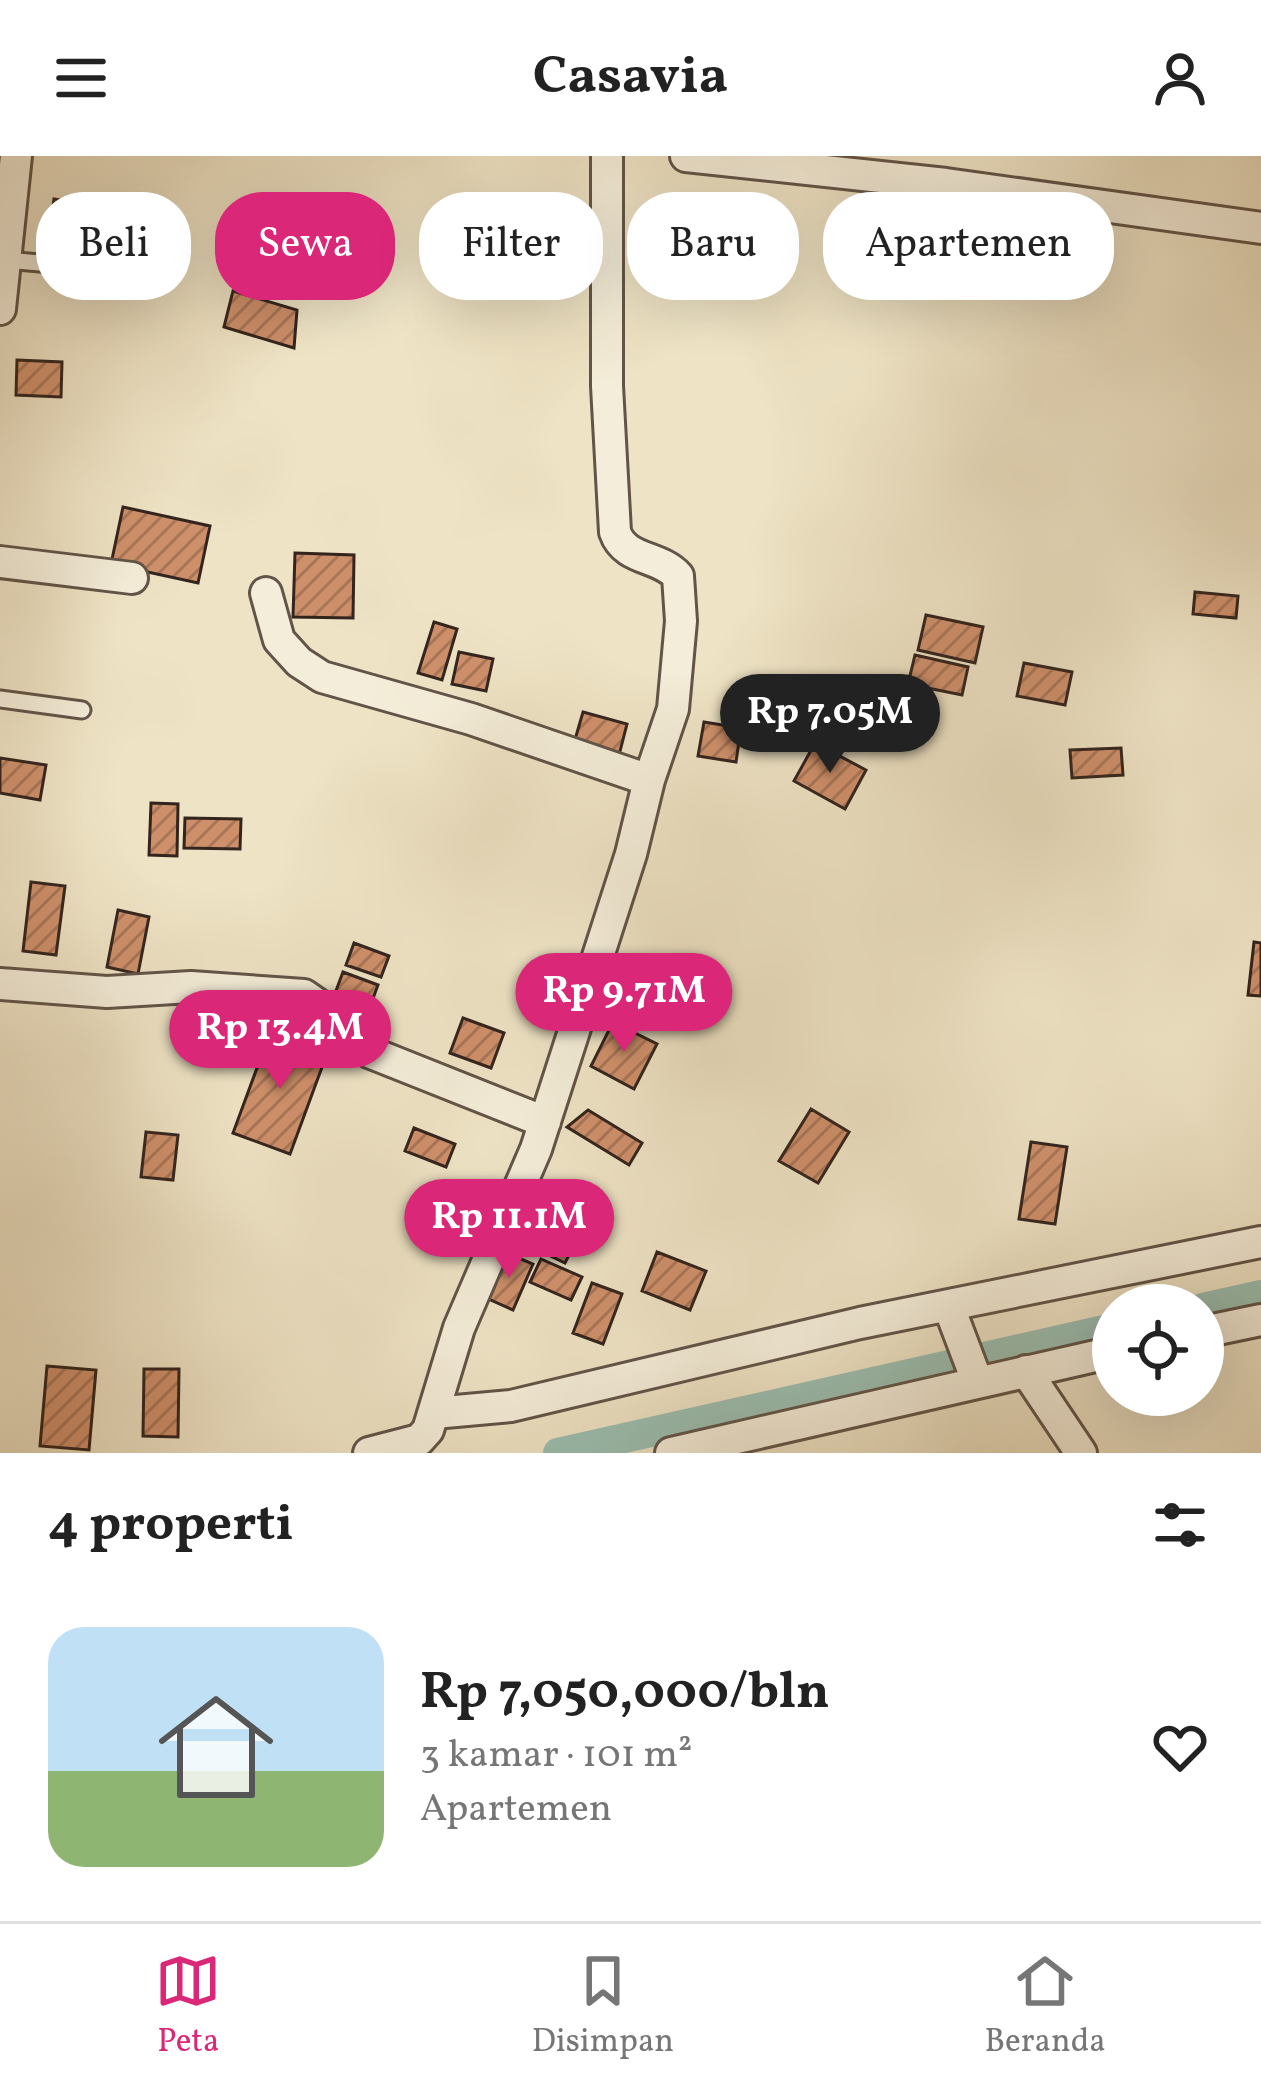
<!DOCTYPE html>
<html lang="id">
<head>
<meta charset="utf-8">
<style>
  body { margin:0; font-family:Vollkorn,serif; background:#f6f6f6; color:#222; height:100vh; display:flex; flex-direction:column; font-size:45px; white-space:nowrap }
  * { box-sizing:border-box; margin:0 }
  p { font-size:39px; color:#767676 }
  .icon { flex:none; width:66px; height:66px; fill:none; stroke:currentColor; stroke-width:2; stroke-linecap:round; stroke-linejoin:round }
  .map { position:relative; height:1297px; overflow:hidden }
  .side { display:flex; flex-direction:column; background:#fff; flex:1 }
  .side>* { flex:none }
  .banner { position:absolute; left:36px; top:36px; width:1191px; height:108px; display:flex; gap:24px }
  .tools { position:absolute; left:1092px; top:1128px; display:grid; gap:24px }
  .tools a { display:grid; place-items:center; width:132px; height:132px; border-radius:50%; background:#fff; box-shadow:0 12px 48px #0002; font-size:60px }
  .price { position:absolute; translate:-50% -102px; padding:0 27px; border-radius:42px; background:#db2777; color:#fff; font-size:39px; line-height:78px; filter:drop-shadow(0 3px 6px #0008) }
  .price::after { content:''; position:absolute; left:50%; top:72px; width:36px; height:27px; margin-left:-18px; background:inherit; clip-path:polygon(0 0,100% 0,50% 100%) }
  .price.active { background:#222; color:#fff }
  ul { padding:0; list-style:none }
  li { display:flex; align-items:center; gap:36px; height:300px; padding:0 48px }
  li span { display:grid; place-items:center; flex:none; width:336px; height:240px; border-radius:36px; color:#555 }
  li>.icon { margin-inline-start:auto }
  span .icon { width:144px; height:144px; fill:#fffc; stroke-width:1 }
  li b { font-size:51px }
  h2 { display:flex; justify-content:space-between; align-items:center; height:144px; padding:0 48px; font-size:51px }
  .chip { padding:0 42px; border-radius:48px; background:#fff; box-shadow:0 12px 48px #0002; font-size:42px; line-height:108px }
  .chip.active { background:#db2777; color:#fff }
  header { display:flex; justify-content:space-between; align-items:center; height:156px; padding:0 48px; background:#fff; font-size:54px; font-weight:700 }
  .tab-bar { display:flex; justify-content:space-around; align-items:center; height:168px; border-top:3px solid #e0e0e0; background:#fff; font-size:33px; color:#767676 }
  .tab-bar a { display:grid; justify-items:center; gap:6px }
  .tab-bar .active { color:#db2777 }
  .map>svg:first-child { display:block }
  .lines { fill:none; stroke-linecap:round; stroke-linejoin:round }
  .canal { stroke:#9abeb0; stroke-width:30 }
  .building { fill:url(#building-hatch); stroke:#33241e; stroke-width:3 }
  .service-casing { stroke:#625448; stroke-width:21 }
  .minor-casing { stroke:#625448; stroke-width:36 }
  .service { stroke:#f4edd9; stroke-width:15 }
  .minor { stroke:#f4edd9; stroke-width:30 }
</style>
</head>
<body>
<header><svg class="icon" aria-label="menu" viewBox="0 0 24 24"><path d="M4 6h16M4 12h16M4 18h16"/></svg>Casavia<svg class="icon" aria-label="person" viewBox="0 0 24 24"><circle cx="12" cy="8" r="4"/><path d="M4 21q1-7 8-7t8 7"/></svg></header>
<div class="map">
<svg width="1261" height="1297" viewBox="0 0 1261 1297">
  <defs>
    <pattern id="building-hatch" width="6" height="6" patternUnits="userSpaceOnUse" patternTransform="scale(3)"><rect width="6" height="6" fill="#ce906b"/><path d="M-1 1l2-2M0 6l6-6M5 7l2-2" fill="none" stroke="#a87557"/></pattern>
  </defs>
  <rect width="100%" height="100%" fill="#eee3c5"/>
  <filter id="stains"><feTurbulence type="fractalNoise" baseFrequency=".00167" numOctaves="4"/><feColorMatrix values="0 0 0 0 .2 0 0 0 0 .09 0 0 0 0 .02 0 0 0 .5 -.17"/></filter>
  <radialGradient id="worn" r=".72"><stop offset=".6" stop-color="#630" stop-opacity="0"/><stop offset="1" stop-color="#630" stop-opacity=".3"/></radialGradient>
  <g class="lines">
    <path class="canal" d="M 1203,1152 L 1261,1139
      M 558,1297 L 1113,1172"/>
  </g>
  <path class="building" d="M 54,43 L 107,51 L 101,87 L 49,79 Z
    M 245,103 L 307,115 L 301,140 L 242,126 Z
    M 233,135 L 297,154 L 294,192 L 224,171 Z
    M 17,204 L 62,206 L 61,241 L 16,239 Z
    M 123,351 L 210,370 L 198,427 L 111,408 Z
    M 295,397 L 354,399 L 353,462 L 293,461 Z
    M 1195,436 L 1238,440 L 1236,462 L 1193,458 Z
    M 926,459 L 983,471 L 975,507 L 918,494 Z
    M 434,466 L 457,473 L 442,524 L 418,517 Z
    M 459,496 L 493,503 L 486,535 L 452,528 Z
    M 915,499 L 968,511 L 962,539 L 908,528 Z
    M 1024,507 L 1072,516 L 1065,549 L 1017,540 Z
    M 583,556 L 627,568 L 619,599 L 574,587 Z
    M 704,566 L 741,572 L 736,606 L 698,600 Z
    M 815,587 L 866,614 L 845,653 L 794,625 Z
    M 1121,592 L 1123,619 L 1072,622 L 1070,594 Z
    M 0,602 L 46,609 L 40,644 L 0,637 Z
    M 151,647 L 178,648 L 177,700 L 149,699 Z
    M 185,662 L 241,663 L 240,693 L 184,692 Z
    M 31,726 L 65,730 L 56,799 L 23,795 Z
    M 118,754 L 149,761 L 138,818 L 107,811 Z
    M 1254,786 L 1261,787 L 1261,840 L 1248,839 Z
    M 354,787 L 389,800 L 381,821 L 346,809 Z
    M 639,811 L 676,832 L 658,866 L 620,846 Z
    M 343,816 L 378,829 L 369,853 L 334,840 Z
    M 463,862 L 504,877 L 491,912 L 450,897 Z
    M 613,866 L 657,888 L 634,933 L 591,910 Z
    M 271,874 L 328,895 L 290,998 L 233,977 Z
    M 811,953 L 849,976 L 818,1027 L 779,1005 Z
    M 588,954 L 642,987 L 629,1009 L 567,971 Z
    M 414,972 L 455,988 L 446,1011 L 405,995 Z
    M 146,976 L 178,979 L 173,1024 L 141,1021 Z
    M 1031,986 L 1067,991 L 1055,1068 L 1019,1063 Z
    M 533,1058 L 578,1081 L 565,1107 L 520,1085 Z
    M 504,1096 L 533,1108 L 513,1154 L 484,1141 Z
    M 657,1096 L 706,1115 L 690,1154 L 642,1135 Z
    M 541,1103 L 582,1121 L 571,1144 L 530,1126 Z
    M 592,1127 L 622,1138 L 603,1188 L 573,1177 Z
    M 47,1210 L 96,1214 L 89,1294 L 40,1290 Z
    M 144,1213 L 179,1213 L 178,1281 L 143,1280 Z"/>
  <g class="lines">
    <g class="service-casing">
      <path id="service" d="M 6,104 L 118,114
        M 0,543 L 82,554"/>
    </g>
    <g class="minor-casing">
      <path id="minor" d="M 686,0 L 946,28 L 1261,72
        M 0,153 L 16,0
        M 0,406 L 132,422
        M 266,437 L 279,484 L 299,506 L 322,521 L 471,563 L 649,624
        M 0,828 L 107,836 L 191,831 L 304,839 L 337,862 L 369,896 L 545,966
        M 949,1151 L 977,1225
        M 1203,1176 L 1261,1164
        M 1026,1215 L 1081,1297
        M 434,1257 L 511,1250 L 860,1167 L 1261,1086
        M 369,1297 L 419,1284 L 428,1274 L 459,1172 L 536,993 L 631,698 L 649,624 L 673,553 L 681,465 L 678,420 C 659,399 625,405 615,376 L 607,230 L 607,0
        M 671,1297 L 1113,1196"/>
    </g>
    <use href="#service" class="service"/>
    <use href="#minor" class="minor"/>
  </g>
  <rect width="100%" height="100%" filter="url(#stains)"/>
  <rect width="100%" height="100%" fill="url(#worn)"/>
</svg>
<div class="tools">
<a><svg class="icon" aria-label="locate" viewBox="0 0 24 24"><circle cx="12" cy="12" r="6"/><path d="M12 2v4M12 18v4M2 12h4M18 12h4"/></svg></a>
</div>
<b class="price active" style="left:830px;top:620px">Rp 7.05M</b>
<b class="price" style="left:624px;top:899px">Rp 9.71M</b>
<b class="price" style="left:280px;top:936px">Rp 13.4M</b>
<b class="price" style="left:509px;top:1125px">Rp 11.1M</b>
<div class="banner">
<a class="chip">Beli</a>
<a class="chip active">Sewa</a>
<a class="chip">Filter</a>
<a class="chip">Baru</a>
<a class="chip">Apartemen</a>
</div>
</div>
<section class="side">
<h2>4 properti<svg class="icon" aria-label="filters" viewBox="0 0 24 24"><path d="M4 7h16M4 17h16"/><circle cx="9" cy="7" r="2"/><circle cx="15" cy="17" r="2"/></svg></h2>
<ul>
<li><span style="background:linear-gradient(#bfe0f5 60%,#8fb573 0)"><svg class="icon" aria-label="home" viewBox="0 0 24 24"><path d="M3 11l9-7 9 7M6 9v11h12V9"/></svg></span><div><b>Rp 7,050,000/bln</b><p>3 kamar · 101 m²</p><p>Apartemen</p></div><svg class="icon" aria-label="heart" viewBox="0 0 24 24"><path d="M12 20l-8-8c-3-5 5-10 8-4 3-6 11-1 8 4z"/></svg></li>
</ul>
</section>
<nav class="tab-bar">
<a class="active"><svg class="icon" aria-label="map" viewBox="0 0 24 24"><path d="M3 6l6-2 6 2 6-2v14l-6 2-6-2-6 2zM9 4v14M15 6v14"/></svg>Peta</a>
<a><svg class="icon" aria-label="saved" viewBox="0 0 24 24"><path d="M7 4h10v16l-5-4-5 4z"/></svg>Disimpan</a>
<a><svg class="icon" aria-label="home" viewBox="0 0 24 24"><path d="M3 11l9-7 9 7M6 9v11h12V9"/></svg>Beranda</a>
</nav>
</body>
</html>
